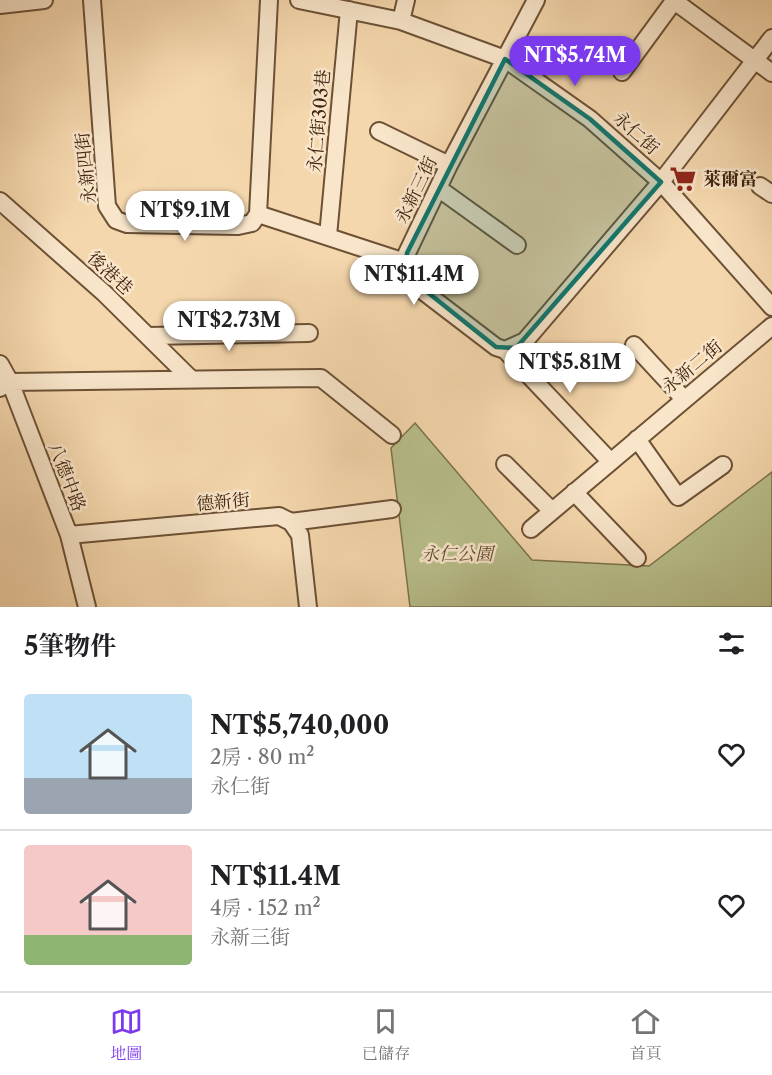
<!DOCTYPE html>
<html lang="zh-TW">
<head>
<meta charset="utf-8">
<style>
  body { margin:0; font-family:"Libre Caslon Text","Noto Serif TC",serif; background:#f6f6f6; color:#202124; height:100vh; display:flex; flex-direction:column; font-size:22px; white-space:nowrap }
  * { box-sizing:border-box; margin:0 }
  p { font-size:20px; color:#757577 }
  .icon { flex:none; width:33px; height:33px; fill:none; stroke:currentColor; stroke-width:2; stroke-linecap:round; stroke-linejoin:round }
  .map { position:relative; height:607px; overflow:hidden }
  .drawer { display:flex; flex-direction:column; background:#fff; flex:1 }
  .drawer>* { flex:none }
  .price { position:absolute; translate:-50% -51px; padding:0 14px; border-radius:21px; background:#fff; color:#222; font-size:20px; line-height:39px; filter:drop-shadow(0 2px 3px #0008) }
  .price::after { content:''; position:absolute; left:50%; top:36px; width:18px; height:14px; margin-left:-9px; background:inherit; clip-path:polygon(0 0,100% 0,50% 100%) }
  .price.on { background:#7c3aed; color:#fff }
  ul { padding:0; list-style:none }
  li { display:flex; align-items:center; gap:18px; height:150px; padding:0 24px }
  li+li { border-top:2px solid #e0e0e0 }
  li span { display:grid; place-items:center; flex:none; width:168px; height:120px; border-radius:6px; color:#555 }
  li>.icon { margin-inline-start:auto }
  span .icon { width:72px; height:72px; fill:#fffc; stroke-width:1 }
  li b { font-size:26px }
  h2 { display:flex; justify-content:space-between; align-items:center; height:72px; padding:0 24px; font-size:26px }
  .tab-bar { display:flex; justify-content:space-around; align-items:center; height:84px; border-top:2px solid #e0e0e0; background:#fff; font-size:16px; color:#757577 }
  .tab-bar a { display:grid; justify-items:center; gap:3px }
  .tab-bar .on { color:#7c3aed }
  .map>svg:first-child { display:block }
  .green { fill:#b8bf8c; stroke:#7c724c; stroke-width:1.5 }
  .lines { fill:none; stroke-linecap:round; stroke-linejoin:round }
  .minor-casing { stroke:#6d5135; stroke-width:20 }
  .minor { stroke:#f8e5ca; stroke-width:16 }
  .marked { fill:#0f766e; fill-opacity:0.2; stroke:#0f766e; stroke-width:4.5; stroke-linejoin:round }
  .labels { text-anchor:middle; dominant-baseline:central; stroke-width:5; stroke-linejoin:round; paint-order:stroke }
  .street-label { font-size:18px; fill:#40240d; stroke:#f8e5ca }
  .poi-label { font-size:18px; font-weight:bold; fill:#40240d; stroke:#f8e5ca; text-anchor:start }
  .park-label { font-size:18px; font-style:italic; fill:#5e4b2d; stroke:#f8e5ca }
</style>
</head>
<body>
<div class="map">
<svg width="772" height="607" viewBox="0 0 772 607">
  <rect width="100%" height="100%" fill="#f5d7ad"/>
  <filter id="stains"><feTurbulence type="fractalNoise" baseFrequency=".00333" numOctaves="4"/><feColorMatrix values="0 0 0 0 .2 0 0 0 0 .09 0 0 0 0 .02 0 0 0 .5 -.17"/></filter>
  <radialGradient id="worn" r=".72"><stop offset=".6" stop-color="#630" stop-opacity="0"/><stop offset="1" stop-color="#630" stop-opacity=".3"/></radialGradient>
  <path class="green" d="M 415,423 L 532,560 L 649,566 L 772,472 L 772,607 L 410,607 L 391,448 Z"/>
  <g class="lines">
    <g class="minor-casing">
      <path id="minor" d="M 92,0 L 107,206 L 116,220 L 127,224 L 238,226 L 252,223 L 258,214 L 269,0
        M 299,0 L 401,21 L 505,59 L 590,119 L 661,182 L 772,307
        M 536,0 L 449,165 L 407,253 L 405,265 L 411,282 L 496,347 L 505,350 L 525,341 L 661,182 L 772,38
        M 673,0 L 772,73
        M 0,5 L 44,0
        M 401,21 L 406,0
        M 622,72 L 674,1
        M 379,131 L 449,165
        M 760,186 L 772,194
        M 438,188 L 517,245
        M 0,201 L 104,293 L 190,378
        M 258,214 L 405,262
        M 328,236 L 349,10
        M 148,336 L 309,333
        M 634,345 L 684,399
        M 505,350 L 610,461
        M 0,364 L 10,382 L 69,535 L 87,607
        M 0,388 L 10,382 L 321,378 L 392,435
        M 637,439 L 678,497 L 723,465
        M 505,464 L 552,511
        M 574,492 L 637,558
        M 291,522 L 392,509
        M 531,529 L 772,326
        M 69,535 L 279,516 L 291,522 L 300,535 L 308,607"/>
    </g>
    <use href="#minor" class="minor"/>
  </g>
  <path class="marked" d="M 505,59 L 590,119 L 661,182 L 516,348 L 496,347 L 406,275 L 407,253 Z"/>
  <defs>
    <g id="supermarket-bare" transform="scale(2.07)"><path d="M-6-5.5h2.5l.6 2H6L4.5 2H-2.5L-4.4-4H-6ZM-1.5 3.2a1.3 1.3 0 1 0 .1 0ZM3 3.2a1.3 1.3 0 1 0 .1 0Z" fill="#8f2418" stroke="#f8e5ca" stroke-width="2.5" paint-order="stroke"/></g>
  </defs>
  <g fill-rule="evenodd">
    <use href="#supermarket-bare" x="683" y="179"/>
  </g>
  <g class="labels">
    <g class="street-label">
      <text transform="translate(319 121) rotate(-85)">永仁街303巷</text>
      <text transform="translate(636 133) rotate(42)">永仁街</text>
      <text transform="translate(86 168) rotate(-96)">永新四街</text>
      <text transform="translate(416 190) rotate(-64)">永新三街</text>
      <text transform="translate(110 273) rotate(43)">後港巷</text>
      <text transform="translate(692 367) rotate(-40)">永新二街</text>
      <text transform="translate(67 477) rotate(69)">八德中路</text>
      <text transform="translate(223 502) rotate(-5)">德新街</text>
    </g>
    <g class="poi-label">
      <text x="703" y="179">萊爾富</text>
    </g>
    <g class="park-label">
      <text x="457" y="554">永仁公園</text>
    </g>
  </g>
  <rect width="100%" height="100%" filter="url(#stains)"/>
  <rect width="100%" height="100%" fill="url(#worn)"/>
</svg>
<b class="price on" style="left:575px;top:87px">NT$5.74M</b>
<b class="price" style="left:185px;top:242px">NT$9.1M</b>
<b class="price" style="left:414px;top:306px">NT$11.4M</b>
<b class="price" style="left:229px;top:352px">NT$2.73M</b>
<b class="price" style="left:570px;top:394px">NT$5.81M</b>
</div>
<section class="drawer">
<h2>5筆物件<svg class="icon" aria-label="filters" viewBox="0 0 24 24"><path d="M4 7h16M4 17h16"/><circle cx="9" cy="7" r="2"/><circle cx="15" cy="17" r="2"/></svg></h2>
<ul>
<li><span style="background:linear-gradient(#bfe0f5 70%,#9aa5b1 0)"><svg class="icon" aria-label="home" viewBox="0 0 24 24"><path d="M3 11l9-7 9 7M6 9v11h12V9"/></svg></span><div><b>NT$5,740,000</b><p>2房 · 80 m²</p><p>永仁街</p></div><svg class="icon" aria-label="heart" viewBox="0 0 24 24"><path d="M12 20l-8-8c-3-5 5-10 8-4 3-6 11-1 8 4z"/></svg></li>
<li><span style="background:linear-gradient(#f6c9c9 75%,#8fb573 0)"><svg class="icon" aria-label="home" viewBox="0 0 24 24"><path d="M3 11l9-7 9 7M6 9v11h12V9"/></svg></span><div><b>NT$11.4M</b><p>4房 · 152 m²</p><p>永新三街</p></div><svg class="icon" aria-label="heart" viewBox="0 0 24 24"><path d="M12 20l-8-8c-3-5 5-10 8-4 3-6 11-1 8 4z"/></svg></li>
</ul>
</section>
<nav class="tab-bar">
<a class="on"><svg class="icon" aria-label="map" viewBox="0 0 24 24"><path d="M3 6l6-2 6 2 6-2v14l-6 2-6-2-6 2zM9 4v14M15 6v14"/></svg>地圖</a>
<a><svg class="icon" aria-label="saved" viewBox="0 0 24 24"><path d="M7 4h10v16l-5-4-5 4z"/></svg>已儲存</a>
<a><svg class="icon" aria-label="home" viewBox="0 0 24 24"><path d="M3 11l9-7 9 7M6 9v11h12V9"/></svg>首頁</a>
</nav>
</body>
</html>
